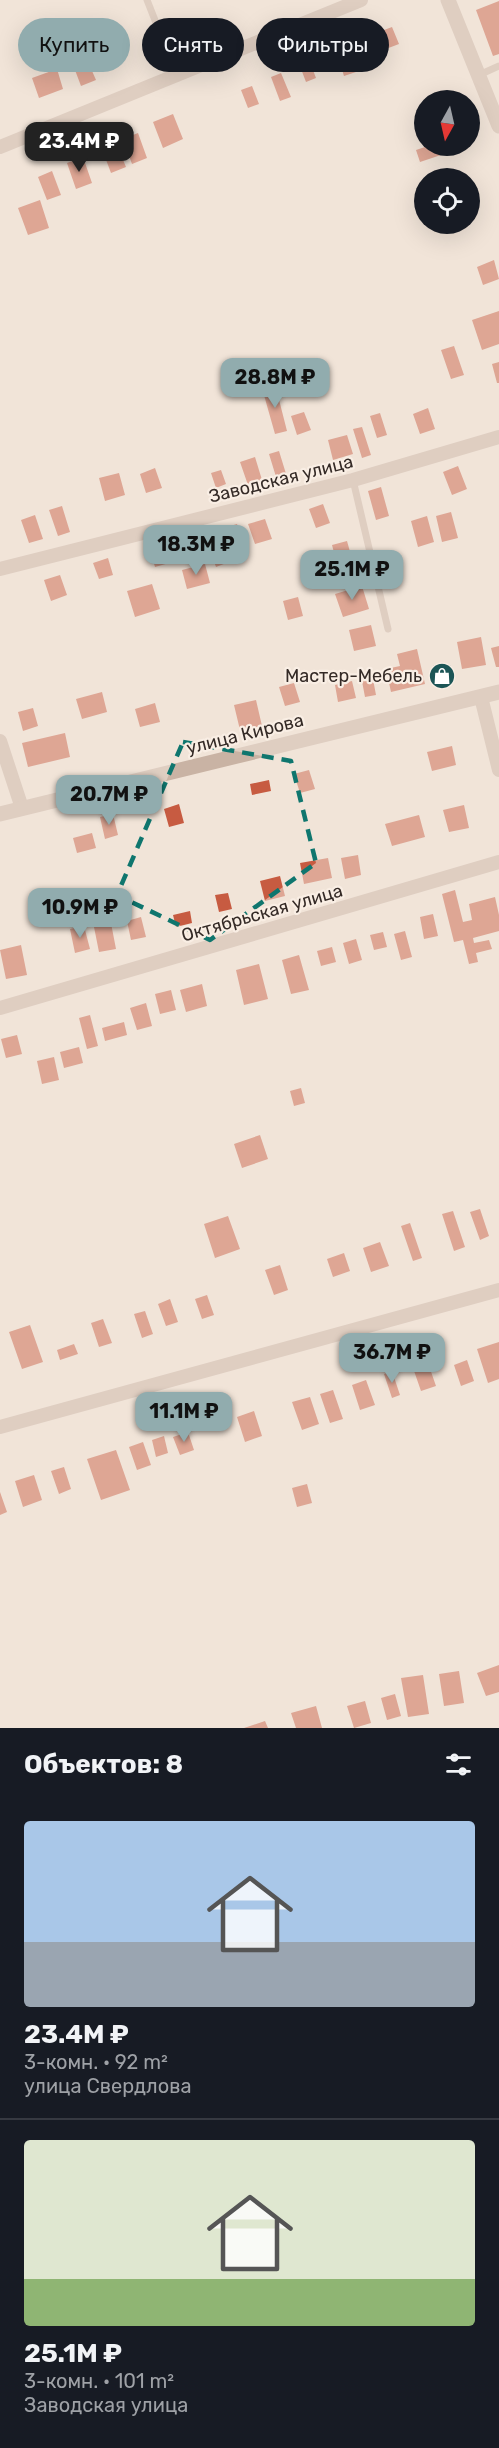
<!DOCTYPE html>
<html lang="ru">
<head>
<meta charset="utf-8">
<style>
  body { margin:0; font-family:Rubik,sans-serif; background:#20242c; color:#f1f3f6; height:100vh; display:flex; flex-direction:column; font-size:22px; white-space:nowrap }
  * { box-sizing:border-box; margin:0 }
  p { font-size:20px; color:#9ea1a6 }
  .icon { flex:none; width:33px; height:33px; fill:none; stroke:currentColor; stroke-width:2; stroke-linecap:round; stroke-linejoin:round }
  .map { position:relative; height:1728px; overflow:hidden }
  .side { display:flex; flex-direction:column; background:#171b24; flex:1 }
  .side>* { flex:none }
  .banner { position:absolute; left:18px; top:18px; width:464px; height:54px; display:flex; gap:12px }
  .needle { width:39px; rotate:188deg }
  .buttons { position:absolute; left:414px; top:90px; display:grid; gap:12px }
  .buttons a { display:grid; place-items:center; width:66px; height:66px; border-radius:50%; background:#171b24; box-shadow:0 6px 24px #0002; font-size:30px }
  .price { position:absolute; translate:-50% -51px; padding:0 14px; border-radius:12px; background:#91acae; color:#111; font-size:20px; line-height:39px; filter:drop-shadow(0 2px 3px #0008) }
  .price::after { content:''; position:absolute; left:50%; top:36px; width:18px; height:14px; margin-left:-9px; background:inherit; clip-path:polygon(0 0,100% 0,50% 100%) }
  .price.current { background:#222; color:#fff }
  ul { padding:0; list-style:none }
  li { display:grid; align-content:center; gap:12px; height:318px; padding:0 24px }
  li+li { border-top:2px solid #363941 }
  li span { display:grid; place-items:center; height:186px; border-radius:6px; color:#555 }
  li>.icon { margin-inline-start:auto }
  span .icon { width:108px; height:108px; fill:#fffc; stroke-width:1 }
  li b { font-size:26px }
  h2 { display:flex; justify-content:space-between; align-items:center; height:72px; padding:0 24px; font-size:26px }
  .chip { padding:0 21px; border-radius:27px; background:#171b24; box-shadow:0 6px 24px #0002; font-size:21px; line-height:54px }
  .chip.current { background:#91acae; color:#111 }
  .map>svg:first-child { display:block }
  .building { fill:#c75b41 }
  .lines { fill:none; stroke-linecap:round; stroke-linejoin:round }
  .service { stroke:#c9b3a4; stroke-width:7 }
  .minor { stroke:#c9b3a4; stroke-width:14 }
  .tertiary { stroke:#c9b3a4; stroke-width:15 }
  .marked { fill:none; stroke:#0f766e; stroke-width:4.5; stroke-dasharray:12 8; stroke-linejoin:round }
  .labels { text-anchor:middle; dominant-baseline:central; stroke-width:4.5; stroke-linejoin:round; paint-order:stroke }
  .street-label { font-size:18px; fill:#342a26; stroke:#f9eee4 }
  .poi-label { font-size:18px; fill:#342a26; stroke:#f9eee4; text-anchor:end }
</style>
</head>
<body>
<div class="map">
<svg width="499" height="1728" viewBox="0 0 499 1728">
  <rect width="100%" height="100%" fill="#f1e4d8"/>
  <path class="building" d="M 499,1 L 499,54 L 493,56 L 476,10 Z
    M 392,27 L 399,44 L 370,55 L 363,38 Z
    M 347,47 L 356,72 L 344,76 L 336,51 Z
    M 308,57 L 316,78 L 306,82 L 298,61 Z
    M 89,64 L 96,80 L 81,86 L 75,70 Z
    M 57,69 L 63,89 L 39,98 L 32,78 Z
    M 281,73 L 291,97 L 280,101 L 271,77 Z
    M 252,86 L 259,104 L 248,108 L 241,90 Z
    M 173,114 L 183,139 L 163,148 L 153,122 Z
    M 138,133 L 147,158 L 132,164 L 123,139 Z
    M 116,143 L 126,167 L 111,173 L 102,149 Z
    M 428,146 L 438,146 L 441,155 L 420,162 L 416,150 Z
    M 83,157 L 92,183 L 76,189 L 67,163 Z
    M 52,171 L 61,195 L 47,200 L 38,177 Z
    M 40,200 L 49,228 L 28,235 L 18,208 Z
    M 494,260 L 499,279 L 483,285 L 477,267 Z
    M 499,311 L 499,344 L 482,350 L 472,320 Z
    M 454,346 L 464,375 L 451,379 L 441,350 Z
    M 499,362 L 499,383 L 497,383 L 492,364 Z
    M 275,384 L 287,431 L 275,434 L 262,388 Z
    M 428,408 L 435,429 L 420,434 L 413,414 Z
    M 304,412 L 311,430 L 297,435 L 291,416 Z
    M 380,413 L 387,435 L 377,438 L 370,416 Z
    M 362,427 L 371,455 L 362,458 L 353,429 Z
    M 347,435 L 353,454 L 333,460 L 328,440 Z
    M 279,451 L 287,477 L 277,480 L 269,454 Z
    M 255,457 L 262,480 L 248,485 L 240,462 Z
    M 458,466 L 467,489 L 452,495 L 443,472 Z
    M 155,468 L 162,488 L 146,493 L 140,474 Z
    M 221,470 L 226,484 L 216,488 L 211,473 Z
    M 119,473 L 125,495 L 105,501 L 99,478 Z
    M 381,487 L 389,516 L 376,520 L 368,491 Z
    M 323,504 L 330,523 L 316,528 L 309,509 Z
    M 62,506 L 70,532 L 58,536 L 49,510 Z
    M 451,512 L 458,538 L 442,542 L 436,516 Z
    M 35,515 L 43,539 L 29,543 L 21,520 Z
    M 427,516 L 434,542 L 418,547 L 411,521 Z
    M 265,519 L 272,539 L 255,544 L 248,524 Z
    M 237,524 L 245,547 L 235,550 L 227,527 Z
    M 217,529 L 229,562 L 216,567 L 204,533 Z
    M 347,541 L 352,559 L 337,564 L 332,545 Z
    M 164,547 L 169,563 L 155,567 L 150,550 Z
    M 108,558 L 113,575 L 99,579 L 93,563 Z
    M 205,564 L 210,583 L 187,589 L 182,570 Z
    M 60,575 L 67,595 L 51,601 L 44,580 Z
    M 152,584 L 160,609 L 135,617 L 127,591 Z
    M 362,586 L 369,609 L 343,617 L 335,594 Z
    M 298,597 L 303,616 L 288,620 L 283,601 Z
    M 371,625 L 376,646 L 354,651 L 349,630 Z
    M 481,637 L 486,665 L 462,669 L 457,642 Z
    M 499,646 L 499,667 L 496,667 L 491,648 Z
    M 417,649 L 425,684 L 391,692 L 386,669 L 400,666 L 397,654 Z
    M 448,669 L 450,682 L 437,684 L 434,671 Z
    M 372,674 L 376,695 L 365,697 L 361,676 Z
    M 352,681 L 356,698 L 338,702 L 335,685 Z
    M 294,683 L 300,702 L 285,706 L 279,687 Z
    M 102,692 L 107,712 L 82,719 L 76,699 Z
    M 256,700 L 262,726 L 240,730 L 234,705 Z
    M 155,703 L 160,722 L 140,727 L 135,709 Z
    M 33,708 L 38,726 L 23,731 L 18,712 Z
    M 65,733 L 70,757 L 28,767 L 22,743 Z
    M 452,746 L 456,765 L 432,771 L 427,752 Z
    M 309,770 L 315,789 L 300,793 L 294,774 Z
    M 269,780 L 271,791 L 252,795 L 250,784 Z
    M 179,804 L 184,823 L 169,827 L 164,809 Z
    M 464,805 L 469,828 L 449,832 L 443,810 Z
    M 113,814 L 118,835 L 105,839 L 100,817 Z
    M 419,815 L 425,837 L 392,846 L 385,824 Z
    M 92,833 L 96,848 L 77,853 L 73,838 Z
    M 358,855 L 361,875 L 345,879 L 341,858 Z
    M 328,858 L 332,878 L 304,884 L 300,863 Z
    M 280,876 L 285,896 L 265,901 L 260,881 Z
    M 455,890 L 463,922 L 472,920 L 469,904 L 495,897 L 499,915 L 499,931 L 473,938 L 474,943 L 489,940 L 492,949 L 476,953 L 478,962 L 469,964 L 463,940 L 454,942 L 442,894 Z
    M 228,893 L 232,909 L 219,912 L 215,895 Z
    M 190,911 L 192,923 L 176,927 L 173,915 Z
    M 433,914 L 438,936 L 424,939 L 420,917 Z
    M 141,917 L 146,937 L 131,940 L 127,921 Z
    M 110,918 L 116,949 L 99,952 L 93,922 Z
    M 84,926 L 90,949 L 75,953 L 70,929 Z
    M 405,931 L 412,957 L 401,960 L 394,934 Z
    M 383,932 L 387,947 L 374,950 L 370,935 Z
    M 356,939 L 362,960 L 349,964 L 343,943 Z
    M 21,945 L 27,975 L 6,979 L 0,950 Z
    M 332,947 L 336,962 L 321,966 L 317,951 Z
    M 299,955 L 309,990 L 291,994 L 282,960 Z
    M 259,964 L 268,999 L 244,1005 L 236,970 Z
    M 202,984 L 207,1006 L 186,1012 L 180,990 Z
    M 171,990 L 176,1010 L 160,1014 L 155,994 Z
    M 146,1003 L 152,1026 L 137,1030 L 130,1008 Z
    M 90,1015 L 98,1046 L 87,1049 L 79,1018 Z
    M 124,1022 L 127,1035 L 105,1041 L 102,1028 Z
    M 17,1035 L 22,1054 L 6,1058 L 1,1039 Z
    M 79,1047 L 83,1063 L 64,1068 L 60,1052 Z
    M 54,1057 L 59,1080 L 42,1084 L 37,1061 Z
    M 301,1088 L 305,1103 L 294,1106 L 290,1091 Z
    M 260,1135 L 268,1159 L 242,1168 L 234,1144 Z
    M 480,1209 L 489,1236 L 480,1240 L 470,1212 Z
    M 453,1211 L 465,1247 L 454,1251 L 442,1214 Z
    M 228,1216 L 240,1249 L 215,1258 L 204,1224 Z
    M 410,1223 L 422,1258 L 413,1261 L 401,1226 Z
    M 380,1242 L 389,1266 L 371,1272 L 363,1248 Z
    M 344,1253 L 350,1271 L 333,1277 L 327,1259 Z
    M 280,1265 L 288,1290 L 274,1295 L 265,1270 Z
    M 207,1295 L 214,1315 L 202,1319 L 195,1299 Z
    M 170,1299 L 178,1322 L 166,1326 L 158,1304 Z
    M 145,1311 L 153,1334 L 142,1338 L 134,1314 Z
    M 103,1319 L 112,1343 L 99,1347 L 91,1323 Z
    M 30,1325 L 43,1362 L 22,1369 L 9,1332 Z
    M 499,1342 L 499,1379 L 488,1383 L 477,1349 Z
    M 74,1344 L 78,1354 L 60,1360 L 57,1350 Z
    M 467,1360 L 474,1381 L 461,1386 L 454,1365 Z
    M 428,1363 L 436,1386 L 421,1391 L 413,1368 Z
    M 392,1371 L 400,1395 L 392,1398 L 384,1374 Z
    M 366,1380 L 375,1405 L 360,1410 L 352,1385 Z
    M 333,1390 L 343,1419 L 330,1423 L 320,1394 Z
    M 310,1397 L 319,1424 L 302,1430 L 292,1402 Z
    M 254,1411 L 262,1436 L 245,1442 L 237,1417 Z
    M 188,1432 L 194,1450 L 180,1455 L 173,1437 Z
    M 164,1436 L 168,1453 L 156,1457 L 152,1440 Z
    M 143,1442 L 151,1465 L 137,1470 L 129,1447 Z
    M 116,1450 L 130,1490 L 101,1500 L 87,1459 Z
    M 64,1467 L 71,1489 L 59,1494 L 51,1471 Z
    M 34,1475 L 42,1500 L 23,1507 L 15,1481 Z
    M 307,1484 L 312,1503 L 297,1507 L 292,1488 Z
    M 0,1492 L 7,1512 L 0,1515 Z
    M 499,1665 L 499,1692 L 486,1696 L 477,1673 Z
    M 459,1671 L 464,1703 L 444,1706 L 439,1674 Z
    M 423,1675 L 429,1714 L 408,1717 L 401,1678 Z
    M 395,1694 L 401,1716 L 387,1720 L 381,1698 Z
    M 365,1701 L 371,1723 L 354,1728 L 347,1706 Z
    M 316,1706 L 322,1728 L 296,1728 L 291,1713 Z
    M 265,1721 L 268,1728 L 244,1728 Z"/>
  <g class="lines">
    <path class="service" d="M 147,0 L 177,76
      M 479,75 L 499,66
      M 353,480 L 388,629"/>
    <path class="minor" d="M 0,147 L 361,0
      M 0,569 L 353,480 L 499,437
      M 481,697 L 499,770
      M 0,741 L 22,808
      M 0,1008 L 499,862
      M 0,1427 L 499,1290"/>
    <path class="tertiary" d="M 448,0 L 499,126
      M 0,814 L 499,692"/>
  </g>
  <path d="M0 0H499V1728H0ZM 183,742 L 291,761 L 316,863 L 210,940 L 117,895 Z" fill="#f1e4d8" fill-opacity=".55" fill-rule="evenodd"/>
  <path class="marked" d="M 183,742 L 291,761 L 316,863 L 210,940 L 117,895 Z"/>
  <defs>
    <g id="shop-disc" transform="scale(1.35)"><circle r="9.5" fill="#1c5556" stroke="#f9eee4"/><path d="M-5-2.5h2.3a2.7 3.5 0 0 1 5.4 0H5L5.5 6h-11ZM-1.5-2.5h3a1.5 2.3 0 0 0-3 0Z" fill="#fff"/></g>
  </defs>
  <g fill-rule="evenodd">
    <use href="#shop-disc" x="442" y="676"/>
  </g>
  <g class="labels">
    <g class="street-label">
      <text transform="translate(281 479) rotate(-14)">Заводская улица</text>
      <text transform="translate(245 734) rotate(-14)">улица Кирова</text>
      <text transform="translate(262 913) rotate(-16)">Октябрьская улица</text>
    </g>
    <g class="poi-label">
      <text x="422" y="676">Мастер-Мебель</text>
    </g>
  </g>
</svg>
<div class="buttons">
<a><svg class="needle" viewBox="-14 -14 28 28"><path d="M0-13l5 13h-10z" fill="#e53935"/><path d="M0 13l5-13h-10z" fill="#9ea1a6"/></svg></a>
<a><svg class="icon" aria-label="locate" viewBox="0 0 24 24"><circle cx="12" cy="12" r="6"/><path d="M12 2v4M12 18v4M2 12h4M18 12h4"/></svg></a>
</div>
<b class="price current" style="left:79px;top:173px">23.4M ₽</b>
<b class="price" style="left:275px;top:409px">28.8M ₽</b>
<b class="price" style="left:196px;top:576px">18.3M ₽</b>
<b class="price" style="left:352px;top:601px">25.1M ₽</b>
<b class="price" style="left:109px;top:826px">20.7M ₽</b>
<b class="price" style="left:80px;top:939px">10.9M ₽</b>
<b class="price" style="left:392px;top:1384px">36.7M ₽</b>
<b class="price" style="left:184px;top:1443px">11.1M ₽</b>
<div class="banner">
<a class="chip current">Купить</a>
<a class="chip">Снять</a>
<a class="chip">Фильтры</a>
</div>
</div>
<section class="side">
<h2>Объектов: 8<svg class="icon" aria-label="filters" viewBox="0 0 24 24"><path d="M4 7h16M4 17h16"/><circle cx="9" cy="7" r="2"/><circle cx="15" cy="17" r="2"/></svg></h2>
<ul>
<li><span style="background:linear-gradient(#a9c7e8 65%,#9aa5b1 0)"><svg class="icon" aria-label="home" viewBox="0 0 24 24"><path d="M3 11l9-7 9 7M6 9v11h12V9"/></svg></span><div><b>23.4M ₽</b><p>3-комн. · 92 m²</p><p>улица Свердлова</p></div></li>
<li><span style="background:linear-gradient(#dfe7d0 75%,#8fb573 0)"><svg class="icon" aria-label="home" viewBox="0 0 24 24"><path d="M3 11l9-7 9 7M6 9v11h12V9"/></svg></span><div><b>25.1M ₽</b><p>3-комн. · 101 m²</p><p>Заводская улица</p></div></li>
</ul>
</section>
</body>
</html>
